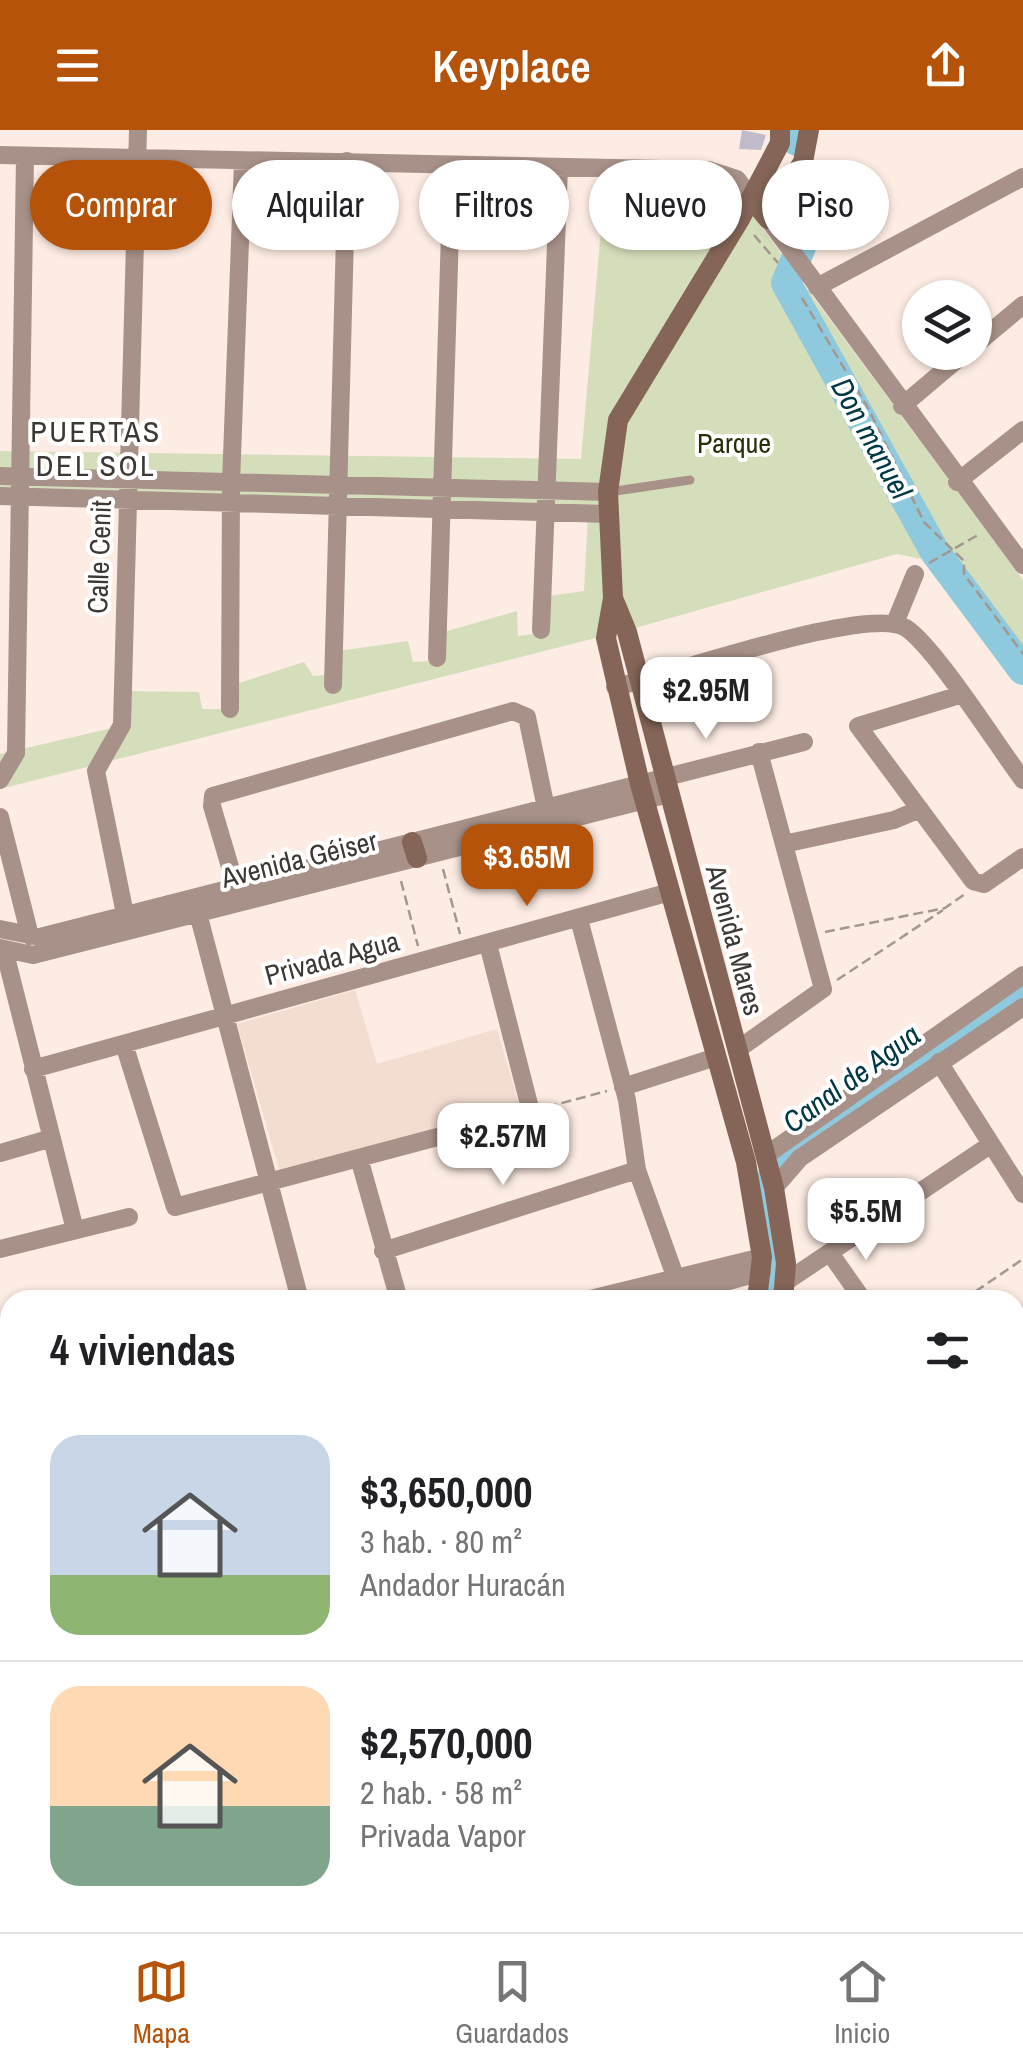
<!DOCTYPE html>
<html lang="es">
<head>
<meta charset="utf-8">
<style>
  body { margin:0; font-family:"Archivo Narrow",sans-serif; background:#f6f6f6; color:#202124; height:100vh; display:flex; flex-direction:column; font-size:38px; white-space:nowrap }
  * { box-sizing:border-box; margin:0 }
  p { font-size:32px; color:#757577 }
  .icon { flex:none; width:55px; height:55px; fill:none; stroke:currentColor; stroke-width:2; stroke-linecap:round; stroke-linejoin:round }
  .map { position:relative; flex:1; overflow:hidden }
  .drawer { position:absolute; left:0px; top:1160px; width:1025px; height:642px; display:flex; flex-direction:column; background:#fff; border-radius:30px 30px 0 0; box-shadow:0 2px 8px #0004 }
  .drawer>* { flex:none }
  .banner { position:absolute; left:30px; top:30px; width:965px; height:90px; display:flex; gap:20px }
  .controls { position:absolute; left:902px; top:150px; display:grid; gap:20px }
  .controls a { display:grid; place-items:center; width:90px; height:90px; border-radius:50%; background:#fff; box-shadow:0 2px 8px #0004; font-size:50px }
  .price { position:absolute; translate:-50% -85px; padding:0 22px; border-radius:20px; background:#fff; color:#222; font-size:32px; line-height:65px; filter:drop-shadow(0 2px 5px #0008) }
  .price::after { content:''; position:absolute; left:50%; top:60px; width:30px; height:22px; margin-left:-15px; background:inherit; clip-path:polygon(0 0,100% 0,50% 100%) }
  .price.on { background:#b45309; color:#fff }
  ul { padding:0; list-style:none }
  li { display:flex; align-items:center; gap:30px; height:250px; padding:0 50px }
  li+li { border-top:2px solid #e0e0e0 }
  li span { display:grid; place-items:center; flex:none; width:280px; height:200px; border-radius:30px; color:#555 }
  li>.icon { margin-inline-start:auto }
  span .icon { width:120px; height:120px; fill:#fffc; stroke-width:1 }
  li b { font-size:42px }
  h2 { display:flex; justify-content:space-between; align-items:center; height:120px; padding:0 50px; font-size:42px }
  .tag { padding:0 35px; border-radius:45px; background:#fff; box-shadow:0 2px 8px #0004; font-size:35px; line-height:90px }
  .tag.on { background:#b45309; color:#fff }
  header { display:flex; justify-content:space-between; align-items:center; height:130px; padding:0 50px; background:#b45309; color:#fff; font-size:45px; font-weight:600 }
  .dock { display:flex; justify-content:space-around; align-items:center; height:140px; border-top:2px solid #e0e0e0; background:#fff; font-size:28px; color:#757577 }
  .dock a { display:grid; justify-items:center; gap:5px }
  .dock .on { color:#b45309 }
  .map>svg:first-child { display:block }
  .built { fill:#f3dcd0 }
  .green { fill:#d5debb }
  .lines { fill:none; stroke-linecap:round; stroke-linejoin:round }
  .canal { stroke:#8ec9dd; stroke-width:18 }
  .river { stroke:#8ec9dd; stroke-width:30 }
  .building { fill:#c0bccb }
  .path { stroke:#a39790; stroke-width:2.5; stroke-dasharray:10 5; stroke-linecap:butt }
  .lane { stroke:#a89188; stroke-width:9 }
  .street { stroke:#a89188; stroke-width:18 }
  .secondary { stroke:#846557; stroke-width:20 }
  .labels { text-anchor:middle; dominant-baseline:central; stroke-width:8; stroke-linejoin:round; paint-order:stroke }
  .park-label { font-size:28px; fill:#272e08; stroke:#fff }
  .street-label { font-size:28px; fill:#3e3834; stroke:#fff }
  .neighbourhood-label { font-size:30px; letter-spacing:2.5px; fill:#3e3834; stroke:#fff }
  .water-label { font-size:30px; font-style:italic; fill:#003746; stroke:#fff }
</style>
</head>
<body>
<header><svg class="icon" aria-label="menu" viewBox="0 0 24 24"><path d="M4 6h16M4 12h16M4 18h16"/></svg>Keyplace<svg class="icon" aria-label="share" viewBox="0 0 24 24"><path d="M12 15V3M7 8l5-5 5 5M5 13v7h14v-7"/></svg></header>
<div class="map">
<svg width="1023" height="1802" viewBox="0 0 1023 1802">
  <rect width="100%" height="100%" fill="#fdece3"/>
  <path class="built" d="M 355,860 L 377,934 L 497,899 L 519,974 L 280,1043 L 237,894 Z"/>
  <path class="green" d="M 728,52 L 1023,450 L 1023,550 L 931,431 L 897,424 L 635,498 L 0,659 L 0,624 L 121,596 L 123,561 L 199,562 L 202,579 L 230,579 L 230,556 L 304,532 L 313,546 L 333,544 L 338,521 L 408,511 L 413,532 L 430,531 L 437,504 L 517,481 L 518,506 L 540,503 L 542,467 L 584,461 L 588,384 L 0,368 L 0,321 L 581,329 L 605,53 L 681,58 Z"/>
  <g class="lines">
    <path class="canal" d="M 770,1170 C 777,1136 756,1060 769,1040 L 1023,858"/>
    <path class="river" d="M 797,11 L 798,0
      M 803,56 L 801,117 L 786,153 L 935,422 L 1023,540"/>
  </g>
  <path class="building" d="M 742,0 L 766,5 L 761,20 L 739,19 Z"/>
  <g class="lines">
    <path class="path" d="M 754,105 L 778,133
      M 802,168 L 868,278 L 924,392 L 964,431 L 964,444 L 1023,524
      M 929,433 L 978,405
      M 443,739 L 460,804
      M 401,751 L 418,816
      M 825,802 L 945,778 L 965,764
      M 837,850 L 943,780
      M 547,977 L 607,961
      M 963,1170 L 1023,1129
      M 1015,1221 L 1023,1215"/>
    <path class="lane" d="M 609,362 L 690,350"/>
    <path class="street" d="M 0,25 L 709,40 L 737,49 L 751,68
      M 768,89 L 1023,435
      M 817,157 L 1023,47
      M 975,215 L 1023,175
      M 902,276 L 966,222
      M 0,346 L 608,362
      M 957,352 L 1023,300
      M 0,366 L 607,384
      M 895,493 L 915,444
      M 541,500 L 559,38
      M 437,528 L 452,36
      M 333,555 L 347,31
      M 615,557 C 668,546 869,474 906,498 C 935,517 998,617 1023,650
      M 960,565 L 858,596 L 973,751 L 984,754 L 1023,727
      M 230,579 L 231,353 L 243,31
      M 0,650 L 16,623 L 25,26
      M 0,687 L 30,806
      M 784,714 L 894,690 L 920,679
      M 236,757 L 212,676 L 213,666 L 513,581 L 527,587 L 546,678
      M 195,772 L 300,1170
      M 125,784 L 96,641 L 122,595 L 138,0
      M 579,789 L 627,970 L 637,1040 L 675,1146
      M 0,799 L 40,807 L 804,612
      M 0,818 L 33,825 L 669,664
      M 4,819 L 75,1100
      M 124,914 L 175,1077 L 531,982 L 488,814
      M 737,920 L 823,859 L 759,622
      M 939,932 L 1023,1064
      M 33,939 L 670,762
      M 623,957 L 716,927
      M 0,1023 L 52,1008
      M 765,1026 L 1023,845
      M 359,1028 L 399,1170
      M 774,1058 L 800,1028 L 1023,877
      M 0,1119 L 129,1087
      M 383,1121 L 637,1040
      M 830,1123 L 863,1170
      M 787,1151 L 990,1015
      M 194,1170 L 196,1170
      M 586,1170 L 762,1127
      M 659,1170 L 762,1142
      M 0,1222 L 10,1220
      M 0,1325 L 10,1322
      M 0,1348 L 10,1345
      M 0,1443 L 10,1440
      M 1015,1460 L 1023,1457
      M 0,1464 L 7,1483
      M 0,1564 L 10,1562
      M 1015,1569 L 1023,1566
      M 0,1670 L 10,1669
      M 0,1711 L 10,1746
      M 1015,1738 L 1023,1761
      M 0,1762 L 10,1761
      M 24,1792 L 27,1802
      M 238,1792 L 241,1802
      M 401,1792 L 404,1802
      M 505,1792 L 508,1802
      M 738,1792 L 741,1802
      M 815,1792 L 819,1802
      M 927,1792 L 931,1802
      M 355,1802 L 385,1792"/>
    <path class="secondary" d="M 751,68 L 768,89 L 803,32 L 809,0
      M 613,468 L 627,502 L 774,1058 L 786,1133 L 783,1170
      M 412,712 L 417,728
      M 757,1170 L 762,1127 L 746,1032 L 640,654 L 606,508 L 613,468 L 608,362 L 618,290 L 740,89 L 780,13 L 780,0
      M 1015,1338 L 1023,1332
      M 0,1538 L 10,1537
      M 130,1792 L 133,1802
      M 601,1792 L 604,1802"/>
  </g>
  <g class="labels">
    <g class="park-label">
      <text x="734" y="313">Parque</text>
    </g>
    <g class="street-label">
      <text transform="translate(99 427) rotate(-88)">Calle Cenit</text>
      <text transform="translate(299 729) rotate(-14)">Avenida Géiser</text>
      <text transform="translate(735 810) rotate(75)">Avenida Mares</text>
      <text transform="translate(332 828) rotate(-15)">Privada Agua</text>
    </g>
    <g class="neighbourhood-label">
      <text x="96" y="301">PUERTAS<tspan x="96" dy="34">DEL SOL</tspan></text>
    </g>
    <g class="water-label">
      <text transform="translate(872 308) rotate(61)">Don manuel</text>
      <text transform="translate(851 948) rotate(-36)">Canal de Agua</text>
    </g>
  </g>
</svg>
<div class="controls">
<a><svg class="icon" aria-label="layers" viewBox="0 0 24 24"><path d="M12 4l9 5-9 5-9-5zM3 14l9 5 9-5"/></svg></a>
</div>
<b class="price" style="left:706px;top:612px">$2.95M</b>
<b class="price on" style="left:527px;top:779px">$3.65M</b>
<b class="price" style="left:503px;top:1058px">$2.57M</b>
<b class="price" style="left:866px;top:1133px">$5.5M</b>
<div class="banner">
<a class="tag on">Comprar</a>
<a class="tag">Alquilar</a>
<a class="tag">Filtros</a>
<a class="tag">Nuevo</a>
<a class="tag">Piso</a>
</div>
<section class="drawer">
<h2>4 viviendas<svg class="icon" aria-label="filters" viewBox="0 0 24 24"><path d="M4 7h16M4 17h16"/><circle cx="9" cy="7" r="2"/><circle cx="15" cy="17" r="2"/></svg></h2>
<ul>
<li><span style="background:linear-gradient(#c9d6e8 70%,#8fb573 0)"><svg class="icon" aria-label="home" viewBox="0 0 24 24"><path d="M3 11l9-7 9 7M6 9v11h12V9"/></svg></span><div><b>$3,650,000</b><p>3 hab. · 80 m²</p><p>Andador Huracán</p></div></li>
<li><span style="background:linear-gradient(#ffd9b3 60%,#7fa58c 0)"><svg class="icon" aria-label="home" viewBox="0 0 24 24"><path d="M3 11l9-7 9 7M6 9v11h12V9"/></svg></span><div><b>$2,570,000</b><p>2 hab. · 58 m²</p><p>Privada Vapor</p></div></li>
</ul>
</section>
</div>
<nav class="dock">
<a class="on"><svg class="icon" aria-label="map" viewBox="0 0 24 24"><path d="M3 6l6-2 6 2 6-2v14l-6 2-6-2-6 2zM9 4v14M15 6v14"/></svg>Mapa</a>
<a><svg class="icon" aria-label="saved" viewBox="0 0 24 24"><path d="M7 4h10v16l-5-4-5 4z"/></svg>Guardados</a>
<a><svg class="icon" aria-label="home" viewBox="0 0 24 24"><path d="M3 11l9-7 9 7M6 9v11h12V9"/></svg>Inicio</a>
</nav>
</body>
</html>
